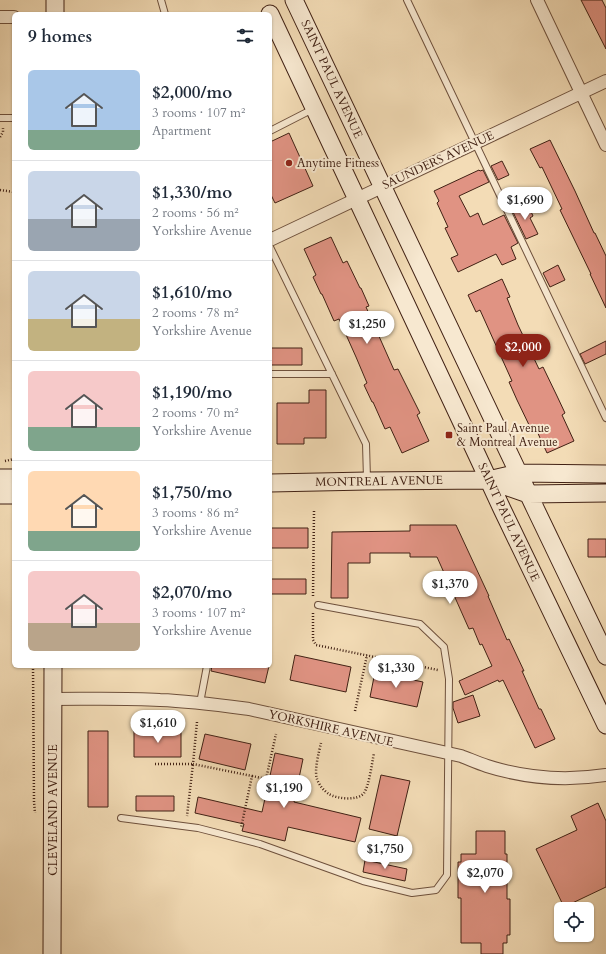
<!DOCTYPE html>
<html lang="en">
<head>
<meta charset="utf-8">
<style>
  body { margin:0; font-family:Cardo,serif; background:#f6f6f7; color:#1f2937; height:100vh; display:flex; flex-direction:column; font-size:15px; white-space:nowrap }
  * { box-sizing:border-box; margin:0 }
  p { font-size:13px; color:#747a83 }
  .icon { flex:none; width:22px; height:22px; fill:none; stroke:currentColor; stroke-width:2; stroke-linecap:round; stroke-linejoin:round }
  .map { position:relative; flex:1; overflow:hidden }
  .details { position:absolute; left:12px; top:12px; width:260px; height:656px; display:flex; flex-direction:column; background:#fff; border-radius:6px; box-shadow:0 1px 3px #0004 }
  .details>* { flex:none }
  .tools { position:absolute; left:554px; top:902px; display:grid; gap:8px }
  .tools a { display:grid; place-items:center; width:40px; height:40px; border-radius:6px; background:#fff; box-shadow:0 1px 3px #0004; font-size:20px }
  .price { position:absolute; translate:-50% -34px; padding:0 9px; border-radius:14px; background:#fff; color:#222; font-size:13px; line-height:26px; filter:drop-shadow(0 1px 2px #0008) }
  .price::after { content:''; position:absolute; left:50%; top:24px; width:12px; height:9px; margin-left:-6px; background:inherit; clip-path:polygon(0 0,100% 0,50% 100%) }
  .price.current { background:#8f2418; color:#fff }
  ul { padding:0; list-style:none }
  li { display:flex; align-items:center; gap:12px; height:100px; padding:0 16px }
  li+li { border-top:1px solid #e0e1e3 }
  li span { display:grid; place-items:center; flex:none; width:112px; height:80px; border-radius:6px; color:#555 }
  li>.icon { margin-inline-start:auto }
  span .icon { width:48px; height:48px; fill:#fffc; stroke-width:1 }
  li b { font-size:17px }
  h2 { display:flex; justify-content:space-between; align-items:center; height:48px; padding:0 16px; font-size:17px }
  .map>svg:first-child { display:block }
  .building { fill:#e09383; stroke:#412114 }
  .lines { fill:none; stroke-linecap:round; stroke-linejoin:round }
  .lane-casing { stroke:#6e503c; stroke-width:8 }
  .street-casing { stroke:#6e503c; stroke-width:14 }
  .secondary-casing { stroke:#412114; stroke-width:19 }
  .path { stroke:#412114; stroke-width:2.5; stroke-dasharray:1 2; stroke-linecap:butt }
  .lane { stroke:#f7e8d0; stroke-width:6 }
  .street { stroke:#f7e8d0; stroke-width:12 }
  .secondary { stroke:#f7e8d0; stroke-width:17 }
  .poi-dot { fill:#8f2418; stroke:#f7e8d0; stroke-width:1.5 }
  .labels { text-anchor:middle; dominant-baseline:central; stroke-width:4; stroke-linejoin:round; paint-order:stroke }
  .street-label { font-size:12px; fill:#412114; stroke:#f7e8d0 }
  .poi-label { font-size:12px; fill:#412114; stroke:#f7e8d0; text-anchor:start }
</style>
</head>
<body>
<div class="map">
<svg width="606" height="954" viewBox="0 0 606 954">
  <rect width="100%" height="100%" fill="#f3dcb6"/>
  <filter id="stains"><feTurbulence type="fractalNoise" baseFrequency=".005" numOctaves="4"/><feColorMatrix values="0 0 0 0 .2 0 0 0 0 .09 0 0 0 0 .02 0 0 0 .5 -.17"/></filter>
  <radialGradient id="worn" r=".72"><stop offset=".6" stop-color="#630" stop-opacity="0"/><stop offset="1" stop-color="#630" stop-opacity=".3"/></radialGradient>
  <path class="building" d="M 581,0 L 602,0 L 606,8 L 606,49 Z
    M 289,133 L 313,186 L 275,203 L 270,193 L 270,142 Z
    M 550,140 L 575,191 L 594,233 L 595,233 L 606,256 L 606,308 L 590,274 L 591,274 L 560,210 L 562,209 L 542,167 L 540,168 L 530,149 Z
    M 502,161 L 509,175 L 498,180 L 491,166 Z
    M 479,170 L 480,171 L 483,170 L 489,182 L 459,196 L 470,217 L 478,213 L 483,225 L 504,215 L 518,243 L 511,247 L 516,259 L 502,265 L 496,254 L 458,272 L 451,258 L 458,255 L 445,228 L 448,227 L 437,203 L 439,201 L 434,191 Z
    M 527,203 L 533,216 L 530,218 L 538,234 L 526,239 L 512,210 Z
    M 331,237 L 343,263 L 347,261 L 360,288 L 361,288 L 369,306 L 366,307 L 394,370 L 398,369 L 420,413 L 417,415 L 429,441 L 402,453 L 390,427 L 385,429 L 373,402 L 372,402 L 364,385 L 367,383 L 356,357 L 339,319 L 334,321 L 322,294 L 321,294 L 313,277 L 316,275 L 304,249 Z
    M 558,265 L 565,280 L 550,287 L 543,273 Z
    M 502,279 L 510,297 L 507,298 L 518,325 L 539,369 L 543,367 L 557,396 L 565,413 L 562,415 L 574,441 L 547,453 L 535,427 L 531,429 L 517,400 L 509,382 L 512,381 L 480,310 L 476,312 L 468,295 Z
    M 606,341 L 606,354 L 585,364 L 580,354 Z
    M 270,348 L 302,348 L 302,365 L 270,365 Z
    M 309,390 L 326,390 L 326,438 L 304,438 L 304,444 L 277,444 L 277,403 L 309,403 Z
    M 410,525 L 456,525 L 489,596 L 488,596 L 507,640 L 509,639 L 524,671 L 522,671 L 539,709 L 541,709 L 555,739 L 535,748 L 503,680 L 499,682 L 498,680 L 465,695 L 459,681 L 492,666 L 482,644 L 480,645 L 473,628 L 469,629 L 437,557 L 410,557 L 410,553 L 370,553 L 370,563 L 348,563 L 348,598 L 331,598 L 332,532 L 410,531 Z
    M 270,528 L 308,528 L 308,548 L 270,548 Z
    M 588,539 L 606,539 L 606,557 L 588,557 Z
    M 270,579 L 306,579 L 306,594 L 270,594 Z
    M 295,655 L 351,667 L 346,692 L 290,680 Z
    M 212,666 L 269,666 L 265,683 L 211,671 Z
    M 375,672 L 423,682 L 417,707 L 370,697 Z
    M 473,695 L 480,716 L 458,723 L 453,708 L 453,702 Z
    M 88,731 L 108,731 L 108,807 L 88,807 Z
    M 134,731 L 181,731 L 181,757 L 134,757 Z
    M 205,734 L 251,744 L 245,770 L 199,759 Z
    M 275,753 L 303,759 L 294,802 L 361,818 L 355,842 L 288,827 L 285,841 L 242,831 L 244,824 L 195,813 L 198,797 L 262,812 Z
    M 381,775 L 410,781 L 397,836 L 369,829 Z
    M 136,796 L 174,796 L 174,811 L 136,811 Z
    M 598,803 L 606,821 L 606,887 L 564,907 L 536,849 L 577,830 L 571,816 Z
    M 476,831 L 505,831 L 505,854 L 507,854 L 507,899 L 510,899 L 510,935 L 507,935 L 507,943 L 503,943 L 503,954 L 481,954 L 481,943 L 461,943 L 461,898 L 458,898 L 458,862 L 461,862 L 461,854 L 476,854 Z
    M 365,860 L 407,869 L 405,881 L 363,872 Z"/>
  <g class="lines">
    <g class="lane-casing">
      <path id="lane" d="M 161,0 L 165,14
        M 407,0 L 606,418
        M 0,118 L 14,118
        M 270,131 L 313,109
        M 270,247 L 366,444 L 367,479
        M 270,374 L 332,374
        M 200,703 L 207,666
        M 121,818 L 198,828 L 260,844 L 363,881 L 412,893 L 436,890 L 447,875 L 449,679 L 444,647 L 420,624 L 318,605"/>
    </g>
    <g class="street-casing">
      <path id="street" d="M 537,0 L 606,145
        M 0,17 L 14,17
        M 270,240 L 606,81
        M 53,699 C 89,699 125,698 160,700 C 190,701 219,705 249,709 L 461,756 C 469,759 478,763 487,766 C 525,778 567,781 606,775"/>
    </g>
    <g class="secondary-casing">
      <path id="secondary" d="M 55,0 L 55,14
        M 294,0 L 535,508 L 606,656
        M 270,14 L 477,455 L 502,509 L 606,725
        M 0,478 L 14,478
        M 488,480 L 528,494 L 606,493
        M 270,483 L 367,481 L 488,480 L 519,473 L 606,474
        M 0,495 L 14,495
        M 52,954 L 53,666"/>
    </g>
    <path class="path" d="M 0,137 L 3,132 L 3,128
      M 0,190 L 14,192
      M 5,461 L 14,459
      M 313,596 L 314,511
      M 313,613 L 313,640 L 316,645 L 438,670
      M 33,666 L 34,802 L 35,813
      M 355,711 L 367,655
      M 197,722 L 193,764 L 252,776 L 241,828
      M 321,743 C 319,752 314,770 317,779 C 319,785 324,791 329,794 C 337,799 358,801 364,793 C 369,786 372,763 374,753
      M 155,764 L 193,764 L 187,816
      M 252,776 L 266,779 L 276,734"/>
    <use href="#lane" class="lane"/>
    <use href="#street" class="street"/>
    <use href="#secondary" class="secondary"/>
  </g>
  <g class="poi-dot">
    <circle cx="289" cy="163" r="4"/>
    <rect x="445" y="431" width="8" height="8" rx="2"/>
  </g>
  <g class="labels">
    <g class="street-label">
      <text transform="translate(332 79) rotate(65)">SAINT PAUL AVENUE</text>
      <text transform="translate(438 160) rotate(-25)">SAUNDERS AVENUE</text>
      <text transform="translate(379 481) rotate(-1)">MONTREAL AVENUE</text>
      <text transform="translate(509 522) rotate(65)">SAINT PAUL AVENUE</text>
      <text transform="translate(331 728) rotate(13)">YORKSHIRE AVENUE</text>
      <text transform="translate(53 810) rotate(-90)">CLEVELAND AVENUE</text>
    </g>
    <g class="poi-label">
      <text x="297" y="163">Anytime Fitness</text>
      <text x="457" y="428">Saint Paul Avenue<tspan x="457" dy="14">&amp; Montreal Avenue</tspan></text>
    </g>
  </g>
  <rect width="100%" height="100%" filter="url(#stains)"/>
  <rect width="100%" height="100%" fill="url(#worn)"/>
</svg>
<div class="tools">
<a><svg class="icon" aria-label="locate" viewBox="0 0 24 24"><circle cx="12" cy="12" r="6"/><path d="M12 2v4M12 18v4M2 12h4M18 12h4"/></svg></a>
</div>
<b class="price" style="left:525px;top:221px">$1,690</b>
<b class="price" style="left:367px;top:345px">$1,250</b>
<b class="price current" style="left:523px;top:368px">$2,000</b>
<b class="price" style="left:450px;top:605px">$1,370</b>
<b class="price" style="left:396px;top:689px">$1,330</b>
<b class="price" style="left:158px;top:744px">$1,610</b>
<b class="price" style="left:284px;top:809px">$1,190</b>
<b class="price" style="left:385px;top:870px">$1,750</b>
<b class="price" style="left:485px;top:894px">$2,070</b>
<section class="details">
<h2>9 homes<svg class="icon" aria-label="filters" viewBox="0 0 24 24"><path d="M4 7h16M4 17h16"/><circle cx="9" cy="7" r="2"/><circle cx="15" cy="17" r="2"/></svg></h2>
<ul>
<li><span style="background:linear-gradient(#a9c7e8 75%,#7fa58c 0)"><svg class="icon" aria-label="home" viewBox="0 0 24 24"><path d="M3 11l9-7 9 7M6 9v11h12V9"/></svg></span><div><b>$2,000/mo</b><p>3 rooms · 107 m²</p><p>Apartment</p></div></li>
<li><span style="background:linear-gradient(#c9d6e8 60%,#9aa5b1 0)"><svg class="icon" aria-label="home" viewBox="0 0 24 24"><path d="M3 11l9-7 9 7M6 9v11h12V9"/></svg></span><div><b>$1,330/mo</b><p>2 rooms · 56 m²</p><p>Yorkshire Avenue</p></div></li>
<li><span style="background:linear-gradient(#c9d6e8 60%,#c2b280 0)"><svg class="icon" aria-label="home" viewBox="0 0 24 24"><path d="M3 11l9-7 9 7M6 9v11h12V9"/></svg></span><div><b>$1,610/mo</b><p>2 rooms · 78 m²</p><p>Yorkshire Avenue</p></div></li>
<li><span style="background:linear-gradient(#f6c9c9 70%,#7fa58c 0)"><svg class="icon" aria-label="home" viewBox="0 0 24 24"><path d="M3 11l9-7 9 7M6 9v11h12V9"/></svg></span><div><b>$1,190/mo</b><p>2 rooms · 70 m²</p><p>Yorkshire Avenue</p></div></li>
<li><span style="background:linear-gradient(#ffd9b3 75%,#7fa58c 0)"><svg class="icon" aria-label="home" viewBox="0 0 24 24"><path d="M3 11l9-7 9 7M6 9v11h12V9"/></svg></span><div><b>$1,750/mo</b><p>3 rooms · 86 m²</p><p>Yorkshire Avenue</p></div></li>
<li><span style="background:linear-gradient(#f6c9c9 65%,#b9a48a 0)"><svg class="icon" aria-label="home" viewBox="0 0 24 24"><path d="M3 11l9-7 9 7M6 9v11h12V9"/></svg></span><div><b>$2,070/mo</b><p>3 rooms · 107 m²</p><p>Yorkshire Avenue</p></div></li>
</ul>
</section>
</div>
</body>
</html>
